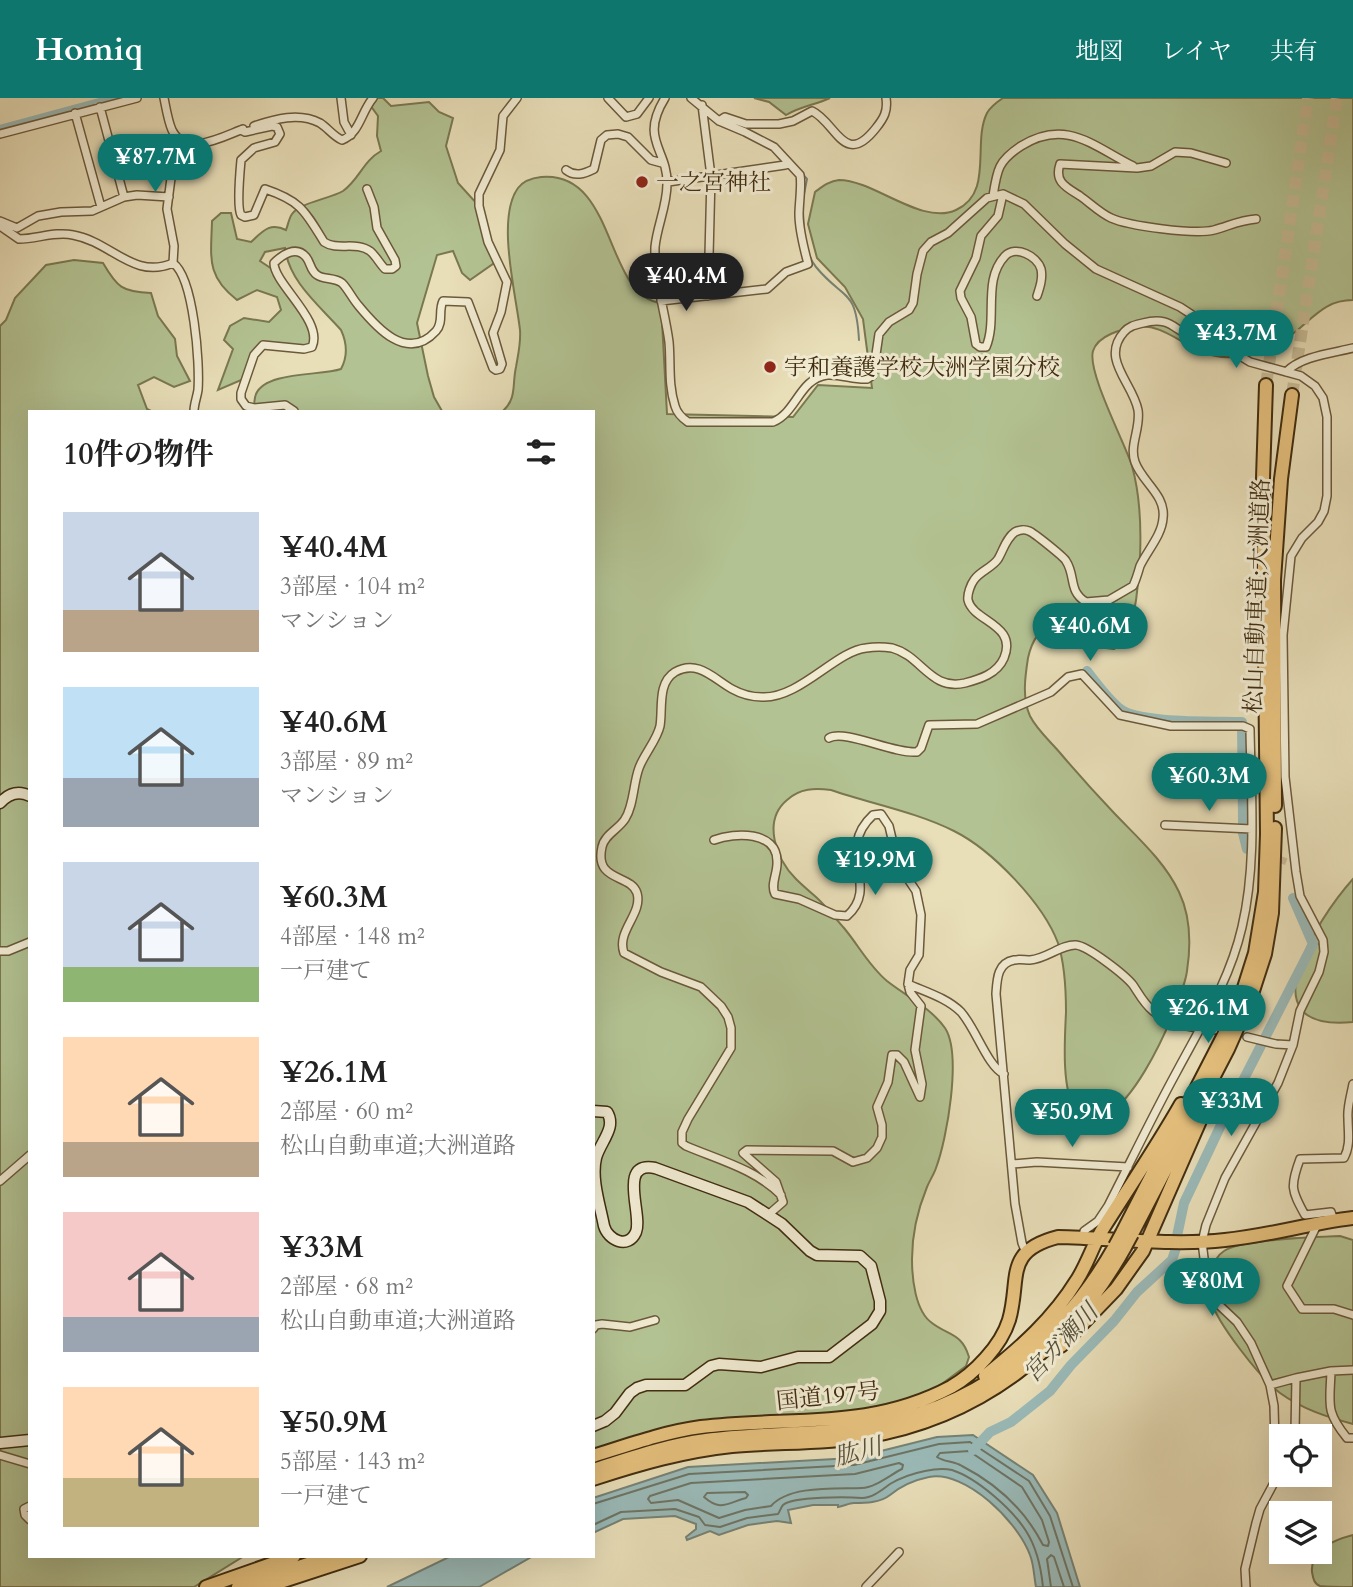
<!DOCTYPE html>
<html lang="ja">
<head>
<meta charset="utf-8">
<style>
  body { margin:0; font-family:Cardo,"Noto Serif JP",serif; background:#f6f6f6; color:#222; height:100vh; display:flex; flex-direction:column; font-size:26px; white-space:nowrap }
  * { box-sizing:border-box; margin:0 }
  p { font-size:23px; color:#767676 }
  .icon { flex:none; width:38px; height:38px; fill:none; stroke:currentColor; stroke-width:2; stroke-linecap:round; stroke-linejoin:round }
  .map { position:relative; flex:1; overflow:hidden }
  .panel { position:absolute; left:28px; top:312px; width:567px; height:1148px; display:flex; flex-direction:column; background:#fff; border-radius:0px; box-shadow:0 7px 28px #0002 }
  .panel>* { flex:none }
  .fabs { position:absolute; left:1269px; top:1326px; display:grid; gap:14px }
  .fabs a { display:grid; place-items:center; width:63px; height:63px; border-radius:0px; background:#fff; box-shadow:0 7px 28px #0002; font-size:35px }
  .price { position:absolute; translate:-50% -60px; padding:0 16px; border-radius:24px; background:#0f766e; color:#fff; font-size:23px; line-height:46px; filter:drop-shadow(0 2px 4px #0008) }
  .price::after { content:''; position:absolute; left:50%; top:42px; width:21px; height:16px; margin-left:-10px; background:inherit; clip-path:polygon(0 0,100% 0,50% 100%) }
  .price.active { background:#222; color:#fff }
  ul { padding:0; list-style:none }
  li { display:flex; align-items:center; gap:21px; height:175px; padding:0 35px }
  li span { display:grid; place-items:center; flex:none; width:196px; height:140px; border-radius:0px; color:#555 }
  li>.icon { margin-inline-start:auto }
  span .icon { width:84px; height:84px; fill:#fffc; stroke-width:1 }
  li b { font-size:30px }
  h2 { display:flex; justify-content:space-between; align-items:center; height:84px; padding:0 35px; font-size:30px }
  header { display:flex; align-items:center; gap:42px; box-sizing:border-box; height:98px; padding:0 35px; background:#0f766e; color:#fff }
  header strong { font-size:33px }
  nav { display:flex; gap:38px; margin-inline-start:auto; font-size:24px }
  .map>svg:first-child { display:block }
  .green { fill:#b3c292; stroke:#7a7851; stroke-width:2 }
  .water { fill:#9abab8; stroke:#768275; stroke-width:2 }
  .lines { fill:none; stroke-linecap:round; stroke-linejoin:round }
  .shore { stroke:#6e7464; stroke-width:2 }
  .stream { stroke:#768275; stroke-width:2 }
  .river { stroke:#9abab8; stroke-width:10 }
  .street-tunnel { stroke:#c7bb96; stroke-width:7; stroke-dasharray:7 3.5; stroke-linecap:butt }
  .highway-tunnel { stroke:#c7bb96; stroke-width:12; stroke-dasharray:12 6; stroke-linecap:butt }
  .street-casing { stroke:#6b593a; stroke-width:10 }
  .secondary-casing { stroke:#412d10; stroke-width:13 }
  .highway-casing { stroke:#412d10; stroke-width:16 }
  .street { stroke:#f0ead1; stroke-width:7 }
  .secondary { stroke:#f0ead1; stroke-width:10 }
  .highway { stroke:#e4bf7c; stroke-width:12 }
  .highway-bridge-casing { stroke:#412d10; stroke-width:16; stroke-linecap:butt }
  .highway-bridge { stroke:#e4bf7c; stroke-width:12 }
  .poi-dot { fill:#8f2418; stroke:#f0ead1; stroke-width:2.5 }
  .labels { text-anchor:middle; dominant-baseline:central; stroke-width:6; stroke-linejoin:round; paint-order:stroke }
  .poi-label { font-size:23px; fill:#412d10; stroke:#f0ead1; text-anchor:start }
  .street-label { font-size:23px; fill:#412d10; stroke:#f0ead1 }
  .water-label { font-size:24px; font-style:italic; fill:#57503a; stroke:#f0ead1 }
</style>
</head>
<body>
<header>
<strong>Homiq</strong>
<nav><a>地図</a><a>レイヤ</a><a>共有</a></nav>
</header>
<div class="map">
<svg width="1353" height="1489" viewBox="0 0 1353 1489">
  <rect width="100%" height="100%" fill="#e8deb8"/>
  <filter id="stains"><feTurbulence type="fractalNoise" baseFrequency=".00286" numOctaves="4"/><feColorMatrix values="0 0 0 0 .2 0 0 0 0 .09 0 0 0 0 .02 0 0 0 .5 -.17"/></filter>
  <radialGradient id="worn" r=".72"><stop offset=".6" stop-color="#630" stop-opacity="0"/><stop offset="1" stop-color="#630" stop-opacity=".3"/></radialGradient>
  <path class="green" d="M 376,0 L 383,0 L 391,8 L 429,4 L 439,14 L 453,20 L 446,48 L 458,85 L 479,108 L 497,163 L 470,182 L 462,175 L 453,153 L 437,157 L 417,225 L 428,278 L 434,299 L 442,313 L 254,313 C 254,308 254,301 256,296 C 266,273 321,278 341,271 C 348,258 347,245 341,232 C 320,208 289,184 285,150 L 265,154 L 260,163 L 275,173 L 311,228 L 312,249 L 263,247 L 246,280 L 218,292 L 233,251 L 224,242 L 230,228 L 244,220 L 269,224 L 281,212 L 277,199 L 257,192 L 237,202 C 206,178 211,160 212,123 L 221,115 L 231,115 L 237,141 L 251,144 C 263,133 270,124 286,132 C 288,127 289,120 292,116 C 299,105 329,101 343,93 C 359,82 363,63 381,53 L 377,38 L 378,18 L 370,7 Z
    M 754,0 L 830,0 C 815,7 801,8 786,17 L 769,4 Z
    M 1003,0 L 1353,0 L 1353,202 C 1326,202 1315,218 1295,234 C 1287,241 1241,258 1231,259 C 1193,262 1169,224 1137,229 C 1122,231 1098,237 1093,253 C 1087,274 1125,345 1132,368 C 1146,418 1141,493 1128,542 L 1114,551 L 1106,550 L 1082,537 L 1052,527 C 1037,532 1031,546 1028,560 C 1025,579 1022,600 1030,618 C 1037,632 1051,644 1061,656 C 1078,676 1096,696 1115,716 C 1138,740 1165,764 1179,794 C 1191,819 1191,847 1187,873 C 1183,903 1116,1064 1075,1009 C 1061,992 1065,937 1066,914 C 1066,891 1065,867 1058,845 C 1043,805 992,752 954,733 C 916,714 872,706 831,692 C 815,690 800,690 787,702 C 762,723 776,761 796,781 C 802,787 809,793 816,799 C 826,808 835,820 844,830 C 859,848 869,868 887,883 C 906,898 931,910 945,930 C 962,956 947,1041 936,1070 C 934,1076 930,1082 927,1089 C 918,1111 912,1137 912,1161 C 912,1180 915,1213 932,1225 C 949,1238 962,1235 969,1259 L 966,1268 L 939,1288 L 915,1303 L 826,1326 L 750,1332 L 696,1332 L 593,1358 L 593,313 L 503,313 C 517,300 512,287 516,269 C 518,257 521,245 520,232 C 516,196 496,120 518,90 C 524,82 532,80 541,79 C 617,72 604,199 661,205 L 667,316 L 793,319 L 818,287 L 872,290 L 863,221 L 845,189 L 817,160 L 808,126 L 815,94 C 822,89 829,83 839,82 C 874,82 922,128 956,112 C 994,95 972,45 987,15 C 991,8 997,4 1003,0 Z
    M 74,162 L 103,165 C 117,189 122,194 151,195 L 158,218 L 175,241 L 177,258 L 190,283 L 174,289 L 154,279 L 138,287 L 147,311 L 151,313 L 30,313 L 30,1458 L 244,1458 L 194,1489 L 0,1489 L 0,228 L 6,222 L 15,200 L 46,167 Z
    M 1353,781 L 1353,924 C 1243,935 1318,820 1353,781 Z
    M 1340,1138 L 1353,1142 L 1353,1326 C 1327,1319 1302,1311 1280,1295 C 1261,1281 1216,1224 1211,1202 C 1207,1187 1210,1162 1224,1153 C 1240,1141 1316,1139 1340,1138 Z
    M 1353,1437 L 1353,1489 C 1343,1489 1329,1489 1320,1488 C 1314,1486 1313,1480 1312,1474 C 1310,1451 1334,1442 1353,1437 Z"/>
  <path class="water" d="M 973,1337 L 1033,1377 L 1057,1415 L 1080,1489 L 1036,1489 C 1034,1479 1034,1467 1030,1457 C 1018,1424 966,1372 929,1379 C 914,1382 901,1388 890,1397 C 880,1405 865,1405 854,1405 C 849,1405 844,1408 838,1409 L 838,1407 L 813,1407 L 788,1412 L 791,1425 L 777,1423 L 748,1427 L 719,1437 L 710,1433 L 687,1442 L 686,1439 L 696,1431 L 696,1426 L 675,1418 L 623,1421 L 593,1435 L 593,1400 L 688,1369 L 853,1360 L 937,1339 Z
    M 451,1458 L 533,1458 L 479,1489 L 387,1489 Z"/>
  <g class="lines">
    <path class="shore" d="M 969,1353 L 1022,1389 L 1042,1422 L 1049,1444 L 1048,1448 L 1043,1447 C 1025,1412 997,1386 962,1368 C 954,1363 944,1364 937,1359 L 940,1355 Z
      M 899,1365 L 903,1367 L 902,1371 C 890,1377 874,1390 862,1390 C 836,1391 789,1387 771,1408 L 745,1412 L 719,1420 L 678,1402 L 651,1405 L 648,1401 L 650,1398 L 691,1385 L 855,1376 Z
      M 745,1394 L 748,1397 L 746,1400 C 727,1405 721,1414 704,1399 L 707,1395 Z
      M 593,1406 L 689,1376 L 854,1367 L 939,1346 L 970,1344 L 1029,1383 L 1050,1418 L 1073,1489
      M 593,1427 L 621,1414 L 675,1411 L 699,1419 L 705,1427 L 720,1429 L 747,1420 L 778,1416 C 780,1413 781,1409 783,1407 C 793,1398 849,1399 862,1400 C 873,1400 883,1391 890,1386 C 900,1380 915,1375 925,1373 C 934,1371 944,1370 952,1372 C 977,1380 1012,1411 1026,1433 C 1037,1450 1041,1469 1043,1489
      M 1051,1489 L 1047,1461 L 1051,1457 L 1054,1459 L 1064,1489"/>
    <path class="stream" d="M 697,0 L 713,14
      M 755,35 L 765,41
      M 788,60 L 807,81 L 804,96
      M 803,105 C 803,124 803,153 816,169 C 844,203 856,189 859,242
      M 1313,846 L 1320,846"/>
    <path class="river" d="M 0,32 L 118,0
      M 1087,573 C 1096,585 1107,600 1119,610 C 1136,626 1216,623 1242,624 L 1243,726
      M 1243,735 L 1247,751
      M 1177,1138 L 1184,1105 L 1230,1008 L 1313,846 L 1293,800
      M 973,1352 L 990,1334 L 1011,1324 L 1050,1293 L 1071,1267 L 1114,1223 L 1137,1194 L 1172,1162 L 1176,1150"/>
    <path class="street-tunnel" d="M 1260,754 L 1287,764"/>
    <path class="highway-tunnel" d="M 1266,287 L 1308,0
      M 1292,297 L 1337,0"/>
    <g class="street-casing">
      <path id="street" d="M 164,0 C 166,10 168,23 172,32 C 185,60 224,38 243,31
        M 341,0 L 344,24 L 351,37
        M 608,0 L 626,19 L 637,16 L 649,0
        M 665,0 C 639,42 668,51 667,86 C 667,108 657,128 655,149 C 654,181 665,213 669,244 C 671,266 668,286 675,308 C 677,315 682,320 688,324 L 773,324 C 797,314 799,281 827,277 C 841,276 854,282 867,281 L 873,277 L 879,236 L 889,224 L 909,212 L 913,205 L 917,176 L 923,153 L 931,144 L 948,135 L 987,100 L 1003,96 L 1024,106 L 1065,146 L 1096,171 L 1180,209 L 1203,224 L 1227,250 L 1250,264 L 1301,278 L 1315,288 L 1323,300 L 1327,319 L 1327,398 L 1324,413 L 1318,424 L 1302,440 L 1291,458 L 1283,537 L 1285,679 L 1296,774 L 1300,798 L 1323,842 L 1324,854 L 1319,874 L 1300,913 L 1293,947 L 1278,985 L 1225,1080 L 1206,1127 L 1202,1144 L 1204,1160 L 1198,1180 L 1198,1189 L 1203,1196 L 1218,1206 L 1237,1224 L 1251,1245 L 1270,1287 L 1274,1308 L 1276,1381 L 1260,1411 L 1256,1425 L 1245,1471 L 1246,1489
        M 702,7 L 711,78 L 708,198
        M 100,9 L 124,99
        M 75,15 L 101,109
        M 719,23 L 725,19 L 746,26 L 779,26 L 793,23 L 812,13 C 836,24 844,71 876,30 C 884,20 888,13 886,0
        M 254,28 C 275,21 299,14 320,25 C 328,30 333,38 342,42 C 360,35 361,14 373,0
        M 241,32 L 245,34 L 272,28 L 277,29 L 280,36 L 275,44 L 254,50 L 241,62 C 240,73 237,110 241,117 L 245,119 L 254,117 L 265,91 C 301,103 305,113 324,144 C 337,153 356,143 370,153 C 376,158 380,166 385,171 L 392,171 L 396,168 L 395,162 L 377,130 L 374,109 L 367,91
        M 0,36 L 137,0
        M 1226,65 L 1191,55 L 1175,54 L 1151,68 L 1137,70 L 1060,66 C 1054,84 1066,89 1080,98 C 1090,105 1100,115 1111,120 C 1129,128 1195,137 1214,132 C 1229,128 1240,122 1256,121
        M 566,72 C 575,79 584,76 594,71 L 601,42 L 607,37 L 618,36 L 628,39 L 651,62 L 662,65
        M 668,84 L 785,67 L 789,65
        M 1003,96 L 998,118 L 981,138 L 976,160 L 960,193 L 961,200 L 971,219 L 976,246 L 980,249 L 986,249 C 998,221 982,182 1005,158 C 1016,147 1037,158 1041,171 C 1043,180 1040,189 1037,198
        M 993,98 C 997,72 998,63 1021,48 C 1066,20 1093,48 1133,68
        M 0,123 L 17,130 L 38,118 L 61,114 L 92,113 L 124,99 L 137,97 L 169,99
        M 0,128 L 19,141 C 37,141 55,133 73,137 C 112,144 133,182 173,165
        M 173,165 C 194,180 200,266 198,292 C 197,299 194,306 194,313
        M 173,165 L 174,148 L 167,111 L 171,80 L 170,54 L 176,38
        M 661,203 L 767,191 L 786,174 L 808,166 C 804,150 799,133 799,116 C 799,106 802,86 800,77 L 774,49 L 745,34 L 719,23 L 691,0
        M 1286,274 C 1301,258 1333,255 1353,250
        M 294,313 L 285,307 L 254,310 L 246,308 L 241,301 L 241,295 L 254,257 L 263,247 L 304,251 L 312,249 C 324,223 274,186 274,165 C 282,157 296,147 306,159 C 311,165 310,172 317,177 C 324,182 334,179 342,185 C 348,191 352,200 358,207 C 376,229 407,265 436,233 C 444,224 438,213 443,203 L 468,204 L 493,270 L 496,272 L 500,271 L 502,266 L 493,235 L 501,214 L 507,184 L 488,144 L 479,108 L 479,96 L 500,52 L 503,18 L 517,0
        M 829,640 C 845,631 893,656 917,654 L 921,650 L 929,627 L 977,626 L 1051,594 L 1068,579 L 1082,576 L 1120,617 L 1171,628 L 1243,628 L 1250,631 C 1251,697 1257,765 1242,829 C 1230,882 1201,928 1176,975 C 1152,1019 1131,1063 1108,1108 L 1098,1123 L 1084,1133 L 1083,1139
        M 1165,727 L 1252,731
        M 714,742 C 735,734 777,733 777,763 C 778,775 770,786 775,796 L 799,801 L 835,817 L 847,818 C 881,788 834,753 873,717 L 881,716 L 889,728 L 898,766 L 916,793 L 921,817 L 919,857 L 910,872 L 908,886 L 910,894 L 921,908 L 915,952 L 922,986 L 920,999 L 904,964 L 897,957 L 892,957 L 888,984 L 877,1009 L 882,1027 L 882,1039 L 877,1050 L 867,1060 L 853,1064 L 833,1053 L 747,1052 L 743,1055 L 776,1084 L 783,1104 L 768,1117
        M 0,853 L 8,853 L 30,844
        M 908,886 C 926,894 947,900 961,914 C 976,931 988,969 1004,976
        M 1247,939 L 1276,946 L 1293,947
        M 1013,1066 L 1037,1064 L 1128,1069
        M 0,1083 L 30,1057
        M 781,1097 C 755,1071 719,1062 686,1048 L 682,1045 L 682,1034 L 688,1021 L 731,950 L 731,930 L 728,919 L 721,908 L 701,889 L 661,874 L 624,855 C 616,833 643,816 637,795 C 631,776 594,784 602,749 C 604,737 619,731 625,721 C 634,707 633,686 639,670 C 644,656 657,642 660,628 C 663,611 657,585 675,574 C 698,561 714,581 732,591 C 741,596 752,599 762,599 C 799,601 836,553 866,550 C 873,549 885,549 892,550 C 922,558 930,593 965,585 C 980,581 997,576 1004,560 C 1018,526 973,524 968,502 C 967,496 971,486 974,482 C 980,473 992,470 998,461 C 1003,453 1006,440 1015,434 C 1019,432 1025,431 1029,433 C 1034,435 1064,459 1066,463 C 1076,478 1068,493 1086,504 L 1109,502 L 1133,488 C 1136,482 1138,475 1140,468 C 1147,453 1162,437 1163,420 C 1166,397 1142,384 1135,364 C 1129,347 1141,330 1138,312 C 1133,285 1100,261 1124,234 C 1129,228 1135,227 1143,225 C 1174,217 1174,236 1197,239 C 1203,239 1206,235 1211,231
        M 1334,1122 L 1331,1114 L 1305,1117 C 1291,1092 1290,1088 1300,1061 L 1344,1060 C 1351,1047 1348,1034 1348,1020 C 1347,1009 1351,997 1353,986
        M 1318,1125 L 1287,1188 L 1302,1211 L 1334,1211 L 1353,1217
        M 1026,1155 L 1022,1145 L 1015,1106 L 996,896 C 997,882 997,865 1014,862 C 1020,861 1025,862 1030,862 C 1046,861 1062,846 1076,847 C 1088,848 1125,877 1133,887 C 1139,896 1144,906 1153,913 C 1172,927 1191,930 1214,932
        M 593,1231 L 596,1227 L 602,1226 L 630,1229 L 655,1222
        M 1353,1272 L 1331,1273 C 1330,1306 1325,1313 1347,1340 L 1353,1340
        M 1296,1280 L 1331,1273
        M 1270,1287 L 1296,1280 L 1295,1334 L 1291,1339
        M 0,1357 L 30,1366
        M 30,1408 L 24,1411 L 25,1417 L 30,1422
        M 866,1489 L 899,1454"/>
    </g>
    <g class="secondary-casing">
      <path id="secondary" d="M 0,705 C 8,696 18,692 30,698
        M 593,1013 L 607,1014 C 617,1030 600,1044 596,1060 C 591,1081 600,1107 604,1128 C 608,1142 628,1152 636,1134 C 643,1116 617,1063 655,1070 L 748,1104 L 782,1126 L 810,1153 L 817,1157 L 860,1158 L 871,1168 L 880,1203 L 880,1213 L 872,1226 L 829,1259 L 798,1259 L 761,1269 L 719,1266 L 711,1268 L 685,1287 L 646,1287 L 637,1290 L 630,1295 L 615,1315 L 605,1323 L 593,1328
        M 0,1345 L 30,1342"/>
    </g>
    <g class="highway-casing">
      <path id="highway" d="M 1275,708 L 1274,482 L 1281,381 L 1292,297
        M 1122,1135 L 1229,927 L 1242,896 L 1255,855 L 1265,794 L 1267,736 L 1263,380 L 1266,287
        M 1132,1136 L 1228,951 L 1251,899 L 1265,856 L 1272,815 L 1275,730
        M 1061,1248 L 1116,1191 L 1143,1153 L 1206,1009
        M 985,1278 C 1021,1249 1053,1221 1077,1182 C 1088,1165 1093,1146 1104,1129 C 1130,1088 1157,1048 1181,1006
        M 593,1358 C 628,1347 664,1334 701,1329 C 789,1318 868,1333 951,1289 C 974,1276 1001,1248 1009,1222 C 1021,1181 1003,1153 1058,1139 C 1112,1140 1172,1148 1225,1142 C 1268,1138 1310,1125 1353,1120
        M 593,1372 C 630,1360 667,1347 706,1342 C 757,1335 809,1337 860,1330 C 973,1313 1060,1246 1115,1148
        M 593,1381 C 639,1366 684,1353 732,1348 C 776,1344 821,1346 864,1339 C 980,1320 1069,1250 1125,1149
        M 206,1489 L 294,1458
        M 238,1489 L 332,1458
        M 265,1489 L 360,1458"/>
    </g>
    <use href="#street" class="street"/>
    <use href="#secondary" class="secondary"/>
    <use href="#highway" class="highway"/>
    <g class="highway-bridge-casing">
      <path id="highway-bridge" d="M 1115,1148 L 1122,1135
        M 1125,1149 L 1132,1136"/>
    </g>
    <use href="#highway-bridge" class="highway-bridge"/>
  </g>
  <g class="poi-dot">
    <circle cx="642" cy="84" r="7"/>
    <circle cx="770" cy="269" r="7"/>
  </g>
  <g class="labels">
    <g class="poi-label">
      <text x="656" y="84">一之宮神社</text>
      <text x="784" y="269">宇和養護学校大洲学園分校</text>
    </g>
    <g class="street-label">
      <text transform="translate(1257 498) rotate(-88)">松山自動車道;大洲道路</text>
      <text transform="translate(828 1298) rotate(-6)">国道197号</text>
    </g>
    <g class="water-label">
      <text transform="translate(1061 1245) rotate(-47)">宮ガ瀬川</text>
      <text transform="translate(858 1354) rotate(-15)">肱川</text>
    </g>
  </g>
  <rect width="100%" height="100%" filter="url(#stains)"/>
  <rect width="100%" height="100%" fill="url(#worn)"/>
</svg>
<div class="fabs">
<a><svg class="icon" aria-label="locate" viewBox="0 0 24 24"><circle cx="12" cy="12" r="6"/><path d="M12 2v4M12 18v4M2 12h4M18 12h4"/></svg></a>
<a><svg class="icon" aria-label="layers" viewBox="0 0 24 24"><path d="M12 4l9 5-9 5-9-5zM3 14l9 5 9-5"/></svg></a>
</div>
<b class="price" style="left:155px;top:96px">¥87.7M</b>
<b class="price active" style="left:686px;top:215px">¥40.4M</b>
<b class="price" style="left:1236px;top:272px">¥43.7M</b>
<b class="price" style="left:1090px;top:565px">¥40.6M</b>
<b class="price" style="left:1209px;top:715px">¥60.3M</b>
<b class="price" style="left:875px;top:799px">¥19.9M</b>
<b class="price" style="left:1208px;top:947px">¥26.1M</b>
<b class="price" style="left:1231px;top:1040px">¥33M</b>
<b class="price" style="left:1072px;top:1051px">¥50.9M</b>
<b class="price" style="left:1212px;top:1220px">¥80M</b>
<section class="panel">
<h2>10件の物件<svg class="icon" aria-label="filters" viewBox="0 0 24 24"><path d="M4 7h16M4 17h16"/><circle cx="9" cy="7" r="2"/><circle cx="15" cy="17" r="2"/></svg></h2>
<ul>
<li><span style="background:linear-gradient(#c9d6e8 70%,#b9a48a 0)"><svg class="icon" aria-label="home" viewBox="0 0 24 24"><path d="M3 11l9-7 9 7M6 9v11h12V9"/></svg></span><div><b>¥40.4M</b><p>3部屋 · 104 m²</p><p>マンション</p></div></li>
<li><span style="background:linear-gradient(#bfe0f5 65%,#9aa5b1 0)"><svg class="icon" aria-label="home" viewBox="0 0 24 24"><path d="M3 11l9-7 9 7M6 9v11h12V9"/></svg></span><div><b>¥40.6M</b><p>3部屋 · 89 m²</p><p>マンション</p></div></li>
<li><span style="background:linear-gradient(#c9d6e8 75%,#8fb573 0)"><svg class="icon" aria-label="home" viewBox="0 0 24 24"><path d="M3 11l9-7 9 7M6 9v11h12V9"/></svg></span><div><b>¥60.3M</b><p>4部屋 · 148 m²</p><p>一戸建て</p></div></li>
<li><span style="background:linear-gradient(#ffd9b3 75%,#b9a48a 0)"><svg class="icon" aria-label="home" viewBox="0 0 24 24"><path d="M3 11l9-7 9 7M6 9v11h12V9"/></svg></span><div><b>¥26.1M</b><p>2部屋 · 60 m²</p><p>松山自動車道;大洲道路</p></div></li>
<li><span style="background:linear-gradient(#f6c9c9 75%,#9aa5b1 0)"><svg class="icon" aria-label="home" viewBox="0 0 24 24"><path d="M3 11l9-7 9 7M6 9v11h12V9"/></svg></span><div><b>¥33M</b><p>2部屋 · 68 m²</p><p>松山自動車道;大洲道路</p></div></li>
<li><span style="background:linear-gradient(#ffd9b3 65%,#c2b280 0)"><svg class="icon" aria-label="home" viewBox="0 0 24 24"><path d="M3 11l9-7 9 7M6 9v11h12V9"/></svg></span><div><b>¥50.9M</b><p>5部屋 · 143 m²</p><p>一戸建て</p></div></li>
</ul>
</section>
</div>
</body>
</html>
